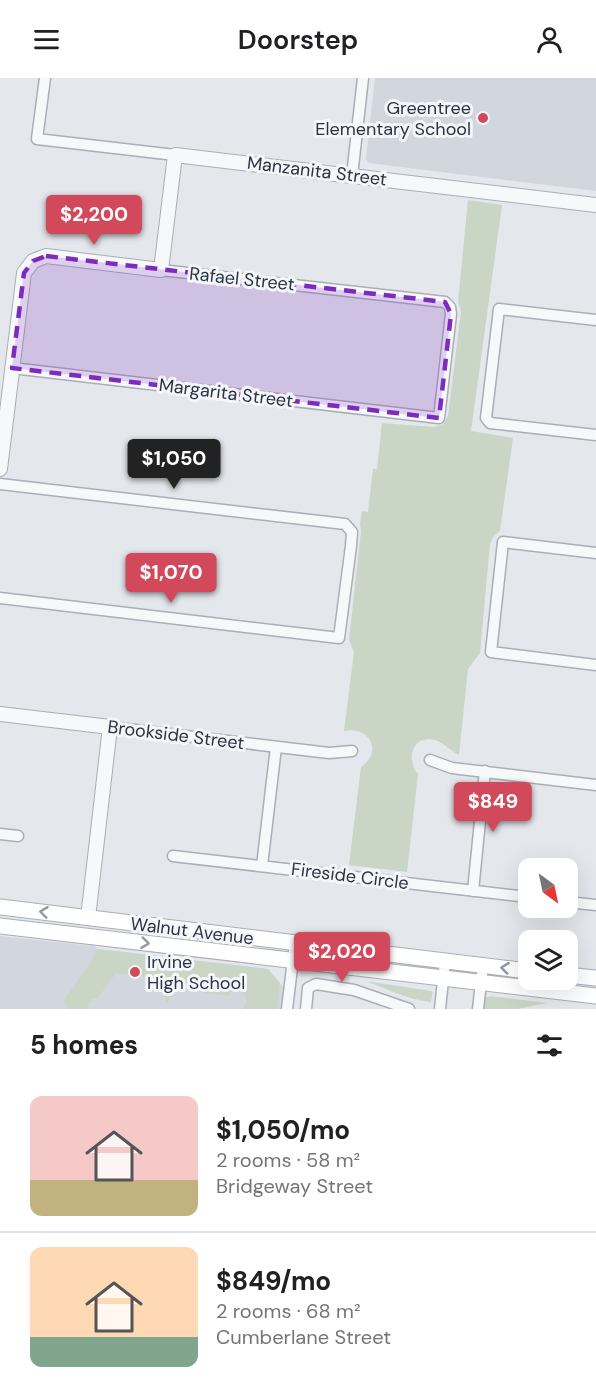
<!DOCTYPE html>
<html lang="en">
<head>
<meta charset="utf-8">
<style>
  body { margin:0; font-family:"DM Sans",sans-serif; background:#f6f6f6; color:#202124; height:100vh; display:flex; flex-direction:column; font-size:22px; white-space:nowrap }
  * { box-sizing:border-box; margin:0 }
  p { font-size:20px; color:#757577 }
  .icon { flex:none; width:33px; height:33px; fill:none; stroke:currentColor; stroke-width:2; stroke-linecap:round; stroke-linejoin:round }
  .map { position:relative; height:931px; overflow:hidden }
  .drawer { display:flex; flex-direction:column; background:#fff; flex:1 }
  .drawer>* { flex:none }
  .needle { width:39px; rotate:147deg }
  .controls { position:absolute; left:518px; top:780px; display:grid; gap:12px }
  .controls a { display:grid; place-items:center; width:60px; height:60px; border-radius:12px; background:#fff; box-shadow:0 6px 24px #0002; font-size:30px }
  .price { position:absolute; translate:-50% -51px; padding:0 14px; border-radius:6px; background:#d1495b; color:#fff; font-size:20px; line-height:39px; filter:drop-shadow(0 2px 3px #0008) }
  .price::after { content:''; position:absolute; left:50%; top:36px; width:18px; height:14px; margin-left:-9px; background:inherit; clip-path:polygon(0 0,100% 0,50% 100%) }
  .price.current { background:#222; color:#fff }
  ul { padding:0; list-style:none }
  li { display:flex; align-items:center; gap:18px; height:150px; padding:0 30px }
  li+li { border-top:2px solid #e0e0e0 }
  li span { display:grid; place-items:center; flex:none; width:168px; height:120px; border-radius:12px; color:#555 }
  li>.icon { margin-inline-start:auto }
  span .icon { width:72px; height:72px; fill:#fffc; stroke-width:1 }
  li b { font-size:26px }
  h2 { display:flex; justify-content:space-between; align-items:center; height:72px; padding:0 30px; font-size:26px }
  header { display:flex; justify-content:space-between; align-items:center; height:78px; padding:0 30px; background:#fff; font-size:27px; font-weight:600 }
  .map>svg:first-child { display:block }
  .built { fill:#d2d6de }
  .green { fill:#c9d6c5 }
  .lines { fill:none; stroke-linecap:round; stroke-linejoin:round }
  .minor-casing { stroke:#a9aeb7; stroke-width:13 }
  .tertiary-casing { stroke:#a9aeb7; stroke-width:16 }
  .secondary-casing { stroke:#a9aeb7; stroke-width:17 }
  .minor { stroke:#f7f8fa; stroke-width:10 }
  .tertiary { stroke:#f7f8fa; stroke-width:14 }
  .secondary { stroke:#fff; stroke-width:15 }
  .oneway { stroke:#959aa2 }
  .marked { fill:#7b2cbf; fill-opacity:0.2; stroke:#7b2cbf; stroke-width:4.5; stroke-dasharray:12 8; stroke-linejoin:round }
  .poi-dot { fill:#d1495b; stroke:#f4f6f9; stroke-width:2 }
  .labels { text-anchor:middle; dominant-baseline:central; stroke-width:6; stroke-linejoin:round; paint-order:stroke }
  .poi-label { font-size:18px; fill:#2b3445; stroke:#f4f6f9; text-anchor:end }
  .street-label { font-size:18px; fill:#2b3445; stroke:#f4f6f9 }
</style>
</head>
<body>
<header><svg class="icon" aria-label="menu" viewBox="0 0 24 24"><path d="M4 6h16M4 12h16M4 18h16"/></svg>Doorstep<svg class="icon" aria-label="person" viewBox="0 0 24 24"><circle cx="12" cy="8" r="4"/><path d="M4 21q1-7 8-7t8 7"/></svg></header>
<div class="map">
<svg width="596" height="931" viewBox="0 0 596 931">
  <rect width="100%" height="100%" fill="#e4e7ec"/>
  <path class="built" d="M 375,0 L 596,0 L 596,113 L 369,85 L 366,81 Z
    M 0,858 L 94,868 L 98,871 L 268,891 L 289,916 L 287,931 L 0,931 Z"/>
  <path class="green" d="M 468,122 L 502,127 L 471,353 L 513,360 L 500,453 L 493,459 L 490,466 L 480,575 L 468,591 L 459,677 C 451,673 444,665 435,662 C 413,656 405,681 418,696 L 407,794 L 349,787 L 361,689 C 383,674 370,647 344,653 L 354,574 L 349,562 L 361,453 L 360,445 L 362,433 L 368,434 L 373,391 L 377,391 L 382,345 L 434,349 L 443,346 L 448,338 L 461,233 L 458,224 Z
    M 98,871 L 268,891 L 280,905 L 277,931 L 244,931 L 243,929 L 247,924 L 243,914 L 232,913 L 229,918 L 204,915 L 200,907 L 182,905 L 167,925 L 157,900 L 116,895 L 97,921 L 93,921 L 88,927 L 89,931 L 69,931 L 63,923 L 93,881 L 95,874 Z
    M 365,903 L 431,913 L 433,914 L 431,924 C 407,922 387,910 365,903 Z
    M 490,918 L 547,925 L 518,931 L 483,931 L 483,925 L 485,920 Z"/>
  <g class="lines">
    <g class="minor-casing">
      <path id="minor" d="M 45,0 L 37,61 L 175,77
        M 352,98 L 363,0
        M 596,242 L 499,231 L 486,340 L 490,345 L 596,357
        M 12,290 L 439,340 L 451,236 L 450,229 L 445,224 L 161,192
        M 0,406 L 345,446 L 352,454 L 351,468 L 339,560 L 0,520
        M 596,475 L 503,464 L 491,574 L 596,587
        M 110,649 L 329,675 L 352,673
        M 430,682 L 452,690 L 596,707
        M 0,756 L 18,758
        M 173,778 L 528,819
        M 262,788 L 276,669
        M 473,813 L 485,693
        M 567,824 L 596,827
        M 287,931 L 295,865
        M 306,931 L 308,910 L 316,906 L 354,912 L 409,931
        M 440,931 L 445,883
        M 478,931 L 483,887"/>
    </g>
    <g class="tertiary-casing">
      <path id="tertiary" d="M 0,391 L 24,195 L 33,183 L 46,178 L 161,192 L 175,77 L 596,127
        M 0,636 L 110,649 L 88,840"/>
    </g>
    <g class="secondary-casing">
      <path id="secondary" d="M 0,829 L 528,893
        M 0,848 L 596,918
        M 567,897 L 596,900"/>
    </g>
    <use href="#minor" class="minor"/>
    <use href="#tertiary" class="tertiary"/>
    <use href="#secondary" class="secondary"/>
  </g>
  <defs><path id="oneway-chevron" d="M-2-3.5L2.5 0L-2 3.5" fill="none" stroke-width="1.6" stroke-linecap="round" stroke-linejoin="round" transform="scale(1.5)"/></defs>
  <g class="oneway">
    <use href="#oneway-chevron" transform="translate(44 834) rotate(-173)"/>
    <use href="#oneway-chevron" transform="translate(145 865) rotate(7)"/>
    <use href="#oneway-chevron" transform="translate(505 890) rotate(-173)"/>
  </g>
  <path class="marked" d="M 46,178 L 445,224 L 451,236 L 439,340 L 12,290 L 24,195 L 33,183 Z"/>
  <g class="poi-dot">
    <circle cx="483" cy="40" r="6"/>
    <circle cx="135" cy="894" r="6"/>
  </g>
  <g class="labels">
    <g class="poi-label">
      <text x="471" y="30">Greentree<tspan x="471" dy="21">Elementary School</tspan></text>
      <text x="147" y="884" text-anchor="start">Irvine<tspan x="147" dy="21">High School</tspan></text>
    </g>
    <g class="street-label">
      <text transform="translate(317 93) rotate(7)">Manzanita Street</text>
      <text transform="translate(242 201) rotate(6)">Rafael Street</text>
      <text transform="translate(226 315) rotate(7)">Margarita Street</text>
      <text transform="translate(176 657) rotate(7)">Brookside Street</text>
      <text transform="translate(350 798) rotate(7)">Fireside Circle</text>
      <text transform="translate(192 853) rotate(7)">Walnut Avenue</text>
    </g>
  </g>
</svg>
<div class="controls">
<a><svg class="needle" viewBox="-14 -14 28 28"><path d="M0-13l5 13h-10z" fill="#e53935"/><path d="M0 13l5-13h-10z" fill="#757577"/></svg></a>
<a><svg class="icon" aria-label="layers" viewBox="0 0 24 24"><path d="M12 4l9 5-9 5-9-5zM3 14l9 5 9-5"/></svg></a>
</div>
<b class="price" style="left:94px;top:168px">$2,200</b>
<b class="price current" style="left:174px;top:412px">$1,050</b>
<b class="price" style="left:171px;top:526px">$1,070</b>
<b class="price" style="left:493px;top:755px">$849</b>
<b class="price" style="left:342px;top:905px">$2,020</b>
</div>
<section class="drawer">
<h2>5 homes<svg class="icon" aria-label="filters" viewBox="0 0 24 24"><path d="M4 7h16M4 17h16"/><circle cx="9" cy="7" r="2"/><circle cx="15" cy="17" r="2"/></svg></h2>
<ul>
<li><span style="background:linear-gradient(#f6c9c9 70%,#c2b280 0)"><svg class="icon" aria-label="home" viewBox="0 0 24 24"><path d="M3 11l9-7 9 7M6 9v11h12V9"/></svg></span><div><b>$1,050/mo</b><p>2 rooms · 58 m²</p><p>Bridgeway Street</p></div></li>
<li><span style="background:linear-gradient(#ffd9b3 75%,#7fa58c 0)"><svg class="icon" aria-label="home" viewBox="0 0 24 24"><path d="M3 11l9-7 9 7M6 9v11h12V9"/></svg></span><div><b>$849/mo</b><p>2 rooms · 68 m²</p><p>Cumberlane Street</p></div></li>
</ul>
</section>
</body>
</html>
